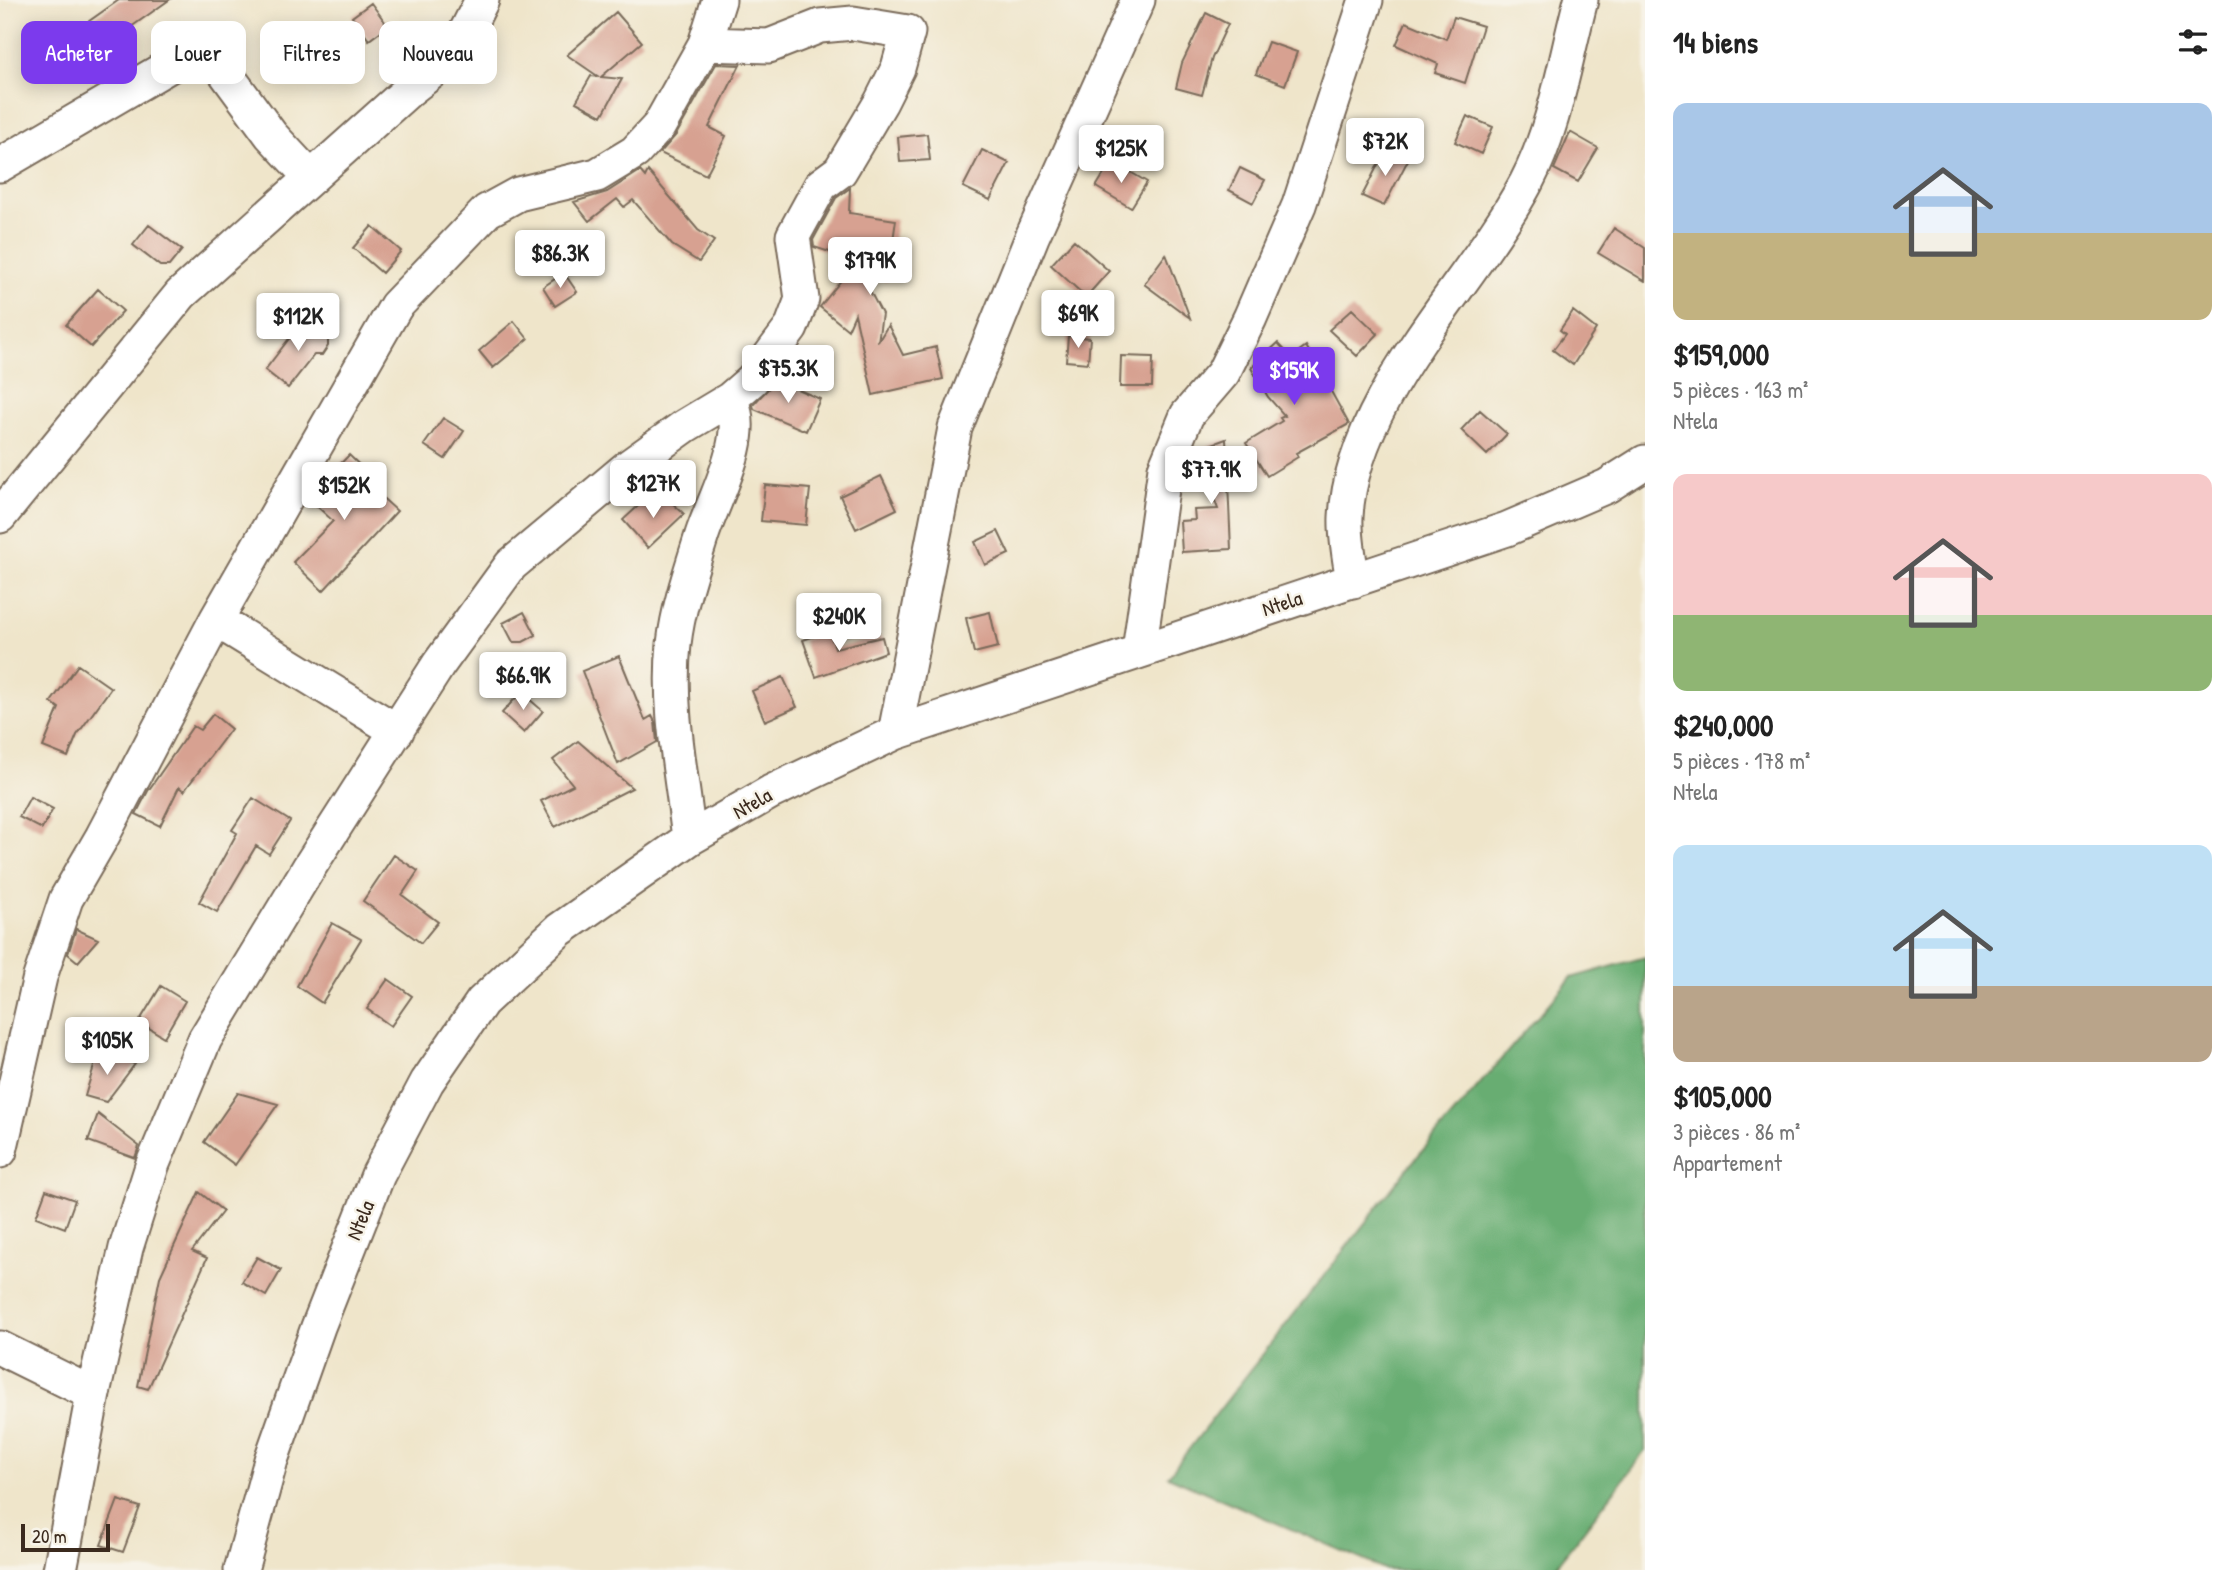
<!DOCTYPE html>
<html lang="fr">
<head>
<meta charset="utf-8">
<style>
  body { margin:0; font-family:"Patrick Hand",sans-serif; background:#f6f6f6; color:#222; height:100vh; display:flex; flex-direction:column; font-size:26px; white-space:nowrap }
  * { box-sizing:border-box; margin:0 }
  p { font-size:23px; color:#767676 }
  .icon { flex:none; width:38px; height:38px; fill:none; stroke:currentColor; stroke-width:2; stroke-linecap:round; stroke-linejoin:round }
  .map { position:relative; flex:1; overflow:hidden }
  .side { display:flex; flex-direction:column; background:#fff; width:595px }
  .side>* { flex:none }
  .hud { position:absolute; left:21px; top:21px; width:665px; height:63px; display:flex; gap:14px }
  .scale { position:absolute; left:21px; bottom:18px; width:89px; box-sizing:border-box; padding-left:7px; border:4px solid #3b2a1e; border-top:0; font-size:19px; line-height:24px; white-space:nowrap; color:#3b2a1e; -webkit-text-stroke:5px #f7f3e8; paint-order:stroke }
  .price { position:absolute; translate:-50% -60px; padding:0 16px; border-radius:7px; background:#fff; color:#222; font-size:23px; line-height:46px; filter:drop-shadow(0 2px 4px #0008) }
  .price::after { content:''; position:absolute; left:50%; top:42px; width:21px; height:16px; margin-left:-10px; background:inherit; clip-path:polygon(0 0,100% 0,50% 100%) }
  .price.selected { background:#7c3aed; color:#fff }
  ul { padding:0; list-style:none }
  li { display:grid; align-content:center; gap:14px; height:371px; padding:0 28px }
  li span { display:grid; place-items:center; height:217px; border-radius:14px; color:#555 }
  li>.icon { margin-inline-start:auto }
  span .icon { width:126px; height:126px; fill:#fffc; stroke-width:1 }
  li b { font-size:30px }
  h2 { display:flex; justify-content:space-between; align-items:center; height:84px; padding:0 28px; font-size:30px }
  .pill { padding:0 24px; border-radius:14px; background:#fff; box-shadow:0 4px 18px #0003; font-size:24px; line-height:63px }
  .pill.selected { background:#7c3aed; color:#fff }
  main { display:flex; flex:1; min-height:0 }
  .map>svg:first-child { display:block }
  .forest { fill:#68ad72; stroke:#526c48; stroke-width:2 }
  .building { fill:#d7a191 }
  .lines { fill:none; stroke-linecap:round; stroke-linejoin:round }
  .street-casing { stroke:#7a6b5a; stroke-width:37 }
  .street { stroke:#fff; stroke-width:33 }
  .labels { text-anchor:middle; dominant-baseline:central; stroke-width:5; stroke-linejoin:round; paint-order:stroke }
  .street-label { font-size:21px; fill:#3b2a1e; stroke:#f7f3e8 }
</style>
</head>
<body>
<main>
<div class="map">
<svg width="1645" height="1570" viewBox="0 0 1645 1570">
  <rect width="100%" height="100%" fill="#f7f3e8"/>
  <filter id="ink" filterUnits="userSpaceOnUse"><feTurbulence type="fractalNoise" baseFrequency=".0143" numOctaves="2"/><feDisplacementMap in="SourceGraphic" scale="14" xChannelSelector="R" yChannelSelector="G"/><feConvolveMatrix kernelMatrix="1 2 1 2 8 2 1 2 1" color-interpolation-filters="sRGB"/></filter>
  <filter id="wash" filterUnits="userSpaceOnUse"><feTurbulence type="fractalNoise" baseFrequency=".00686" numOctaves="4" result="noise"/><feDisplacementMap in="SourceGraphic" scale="28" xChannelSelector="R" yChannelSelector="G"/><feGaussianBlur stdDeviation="1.57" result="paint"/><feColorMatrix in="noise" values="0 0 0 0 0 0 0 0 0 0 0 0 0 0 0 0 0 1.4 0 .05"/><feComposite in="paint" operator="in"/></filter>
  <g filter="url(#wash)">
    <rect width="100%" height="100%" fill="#efe5ca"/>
    <path class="forest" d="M 1645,957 L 1645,1451 L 1553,1570 L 1386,1570 L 1168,1476 L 1411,1164 L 1571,978 Z"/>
    <g id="blocks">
      <path class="building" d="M 119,0 L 169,0 L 103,47 L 85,24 Z
        M 371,3 L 388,26 L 369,40 L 352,17 Z
        M 616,12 L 642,42 L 601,77 L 622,79 L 602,116 L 576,102 L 591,76 L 599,77 L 567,55 Z
        M 1206,13 L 1228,24 L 1212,58 L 1202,95 L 1176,88 L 1182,63 Z
        M 1454,17 L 1483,26 L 1465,83 L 1435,73 L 1438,64 L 1396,45 L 1406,22 L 1446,39 Z
        M 1268,42 L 1297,52 L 1285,85 L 1256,74 Z
        M 716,64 L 740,65 L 709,127 L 726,136 L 706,175 L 660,153 L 676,135 Z
        M 1467,116 L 1493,127 L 1481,154 L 1455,142 Z
        M 1570,132 L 1598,148 L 1578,182 L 1554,169 Z
        M 927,134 L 930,160 L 900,162 L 898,137 Z
        M 1386,149 L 1408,160 L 1384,206 L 1362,196 Z
        M 982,150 L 1009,163 L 990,200 L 963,187 Z
        M 1112,161 L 1147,182 L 1131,208 L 1096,187 Z
        M 1240,168 L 1265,180 L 1253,203 L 1229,190 Z
        M 640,171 L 645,177 L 648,171 L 698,230 L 714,241 L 699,262 L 672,245 L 633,200 L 624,207 L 617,199 L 589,221 L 574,202 L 607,192 Z
        M 850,188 L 849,213 L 896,220 L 887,282 L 859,270 L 882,314 L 878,342 L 888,325 L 903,355 L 936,347 L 943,379 L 873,395 L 855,314 L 848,330 L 820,307 L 846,274 L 842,256 L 814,247 L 813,240 L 836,198 Z
        M 149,225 L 182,250 L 169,266 L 160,266 L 133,245 Z
        M 372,226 L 401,251 L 382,273 L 353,248 Z
        M 1614,228 L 1645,248 L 1645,281 L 1598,253 Z
        M 1074,240 L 1109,271 L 1086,297 L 1051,265 Z
        M 1166,254 L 1190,318 L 1144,284 Z
        M 564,273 L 577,292 L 555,306 L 543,287 Z
        M 98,289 L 123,311 L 91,347 L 66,325 Z
        M 1352,309 L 1378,334 L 1357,356 L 1329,330 Z
        M 1573,311 L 1596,329 L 1573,365 L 1553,350 L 1565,334 L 1560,330 Z
        M 305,318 L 328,337 L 328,346 L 322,355 L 314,355 L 288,388 L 265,370 Z
        M 514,321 L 528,339 L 493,368 L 479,351 Z
        M 1068,336 L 1090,338 L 1088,363 L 1066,361 Z
        M 1278,343 L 1291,357 L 1306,346 L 1349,424 L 1296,453 L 1298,457 L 1267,476 L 1246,443 L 1282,421 L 1280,418 L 1285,416 L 1268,397 L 1251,368 Z
        M 1121,356 L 1153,357 L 1152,387 L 1120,387 Z
        M 776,380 L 820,399 L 806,431 L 754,409 L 753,405 Z
        M 1480,410 L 1507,434 L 1487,455 L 1461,430 Z
        M 443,418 L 464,431 L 445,459 L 424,445 Z
        M 1226,439 L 1231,549 L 1182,552 L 1180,521 L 1195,520 L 1194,510 L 1218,509 L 1196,450 Z
        M 349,455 L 371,476 L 365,482 L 397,511 L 323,591 L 293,562 L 333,521 L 308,498 Z
        M 881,476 L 897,509 L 856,529 L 840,496 Z
        M 765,485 L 810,489 L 806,525 L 761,521 Z
        M 666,497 L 684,514 L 648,548 L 623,520 L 647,498 L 656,508 Z
        M 998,531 L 1009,554 L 985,565 L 975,542 Z
        M 524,612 L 536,635 L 523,642 L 513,642 L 503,623 Z
        M 990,612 L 998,647 L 974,653 L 966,618 Z
        M 829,631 L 835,648 L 882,637 L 886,652 L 816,677 L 803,640 Z
        M 619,656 L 645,720 L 652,716 L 655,722 L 657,742 L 618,764 L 582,671 Z
        M 78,665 L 111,688 L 77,735 L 68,757 L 43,747 L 59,708 L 51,702 Z
        M 783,677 L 797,707 L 765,721 L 752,691 Z
        M 521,692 L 543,711 L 524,733 L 502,713 Z
        M 213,714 L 231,729 L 184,791 L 179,787 L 160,826 L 136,814 L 148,791 L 193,726 L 200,730 Z
        M 578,741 L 632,788 L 555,827 L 541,801 L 573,785 L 553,760 Z
        M 30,797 L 53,809 L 42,829 L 19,817 Z
        M 253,798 L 290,821 L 269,854 L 256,846 L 217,912 L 199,902 L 237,833 L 232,830 Z
        M 394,855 L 418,871 L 402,895 L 438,922 L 421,943 L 363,901 Z
        M 332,923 L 361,939 L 322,1003 L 297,986 Z
        M 76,929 L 98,939 L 78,962 L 68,954 Z
        M 388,979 L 412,996 L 391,1026 L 367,1009 Z
        M 161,986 L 185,1001 L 164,1037 L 139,1022 Z
        M 98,1053 L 135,1064 L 106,1102 L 85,1096 Z
        M 238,1093 L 278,1104 L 235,1165 L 204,1142 Z
        M 98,1114 L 139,1146 L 135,1158 L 88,1141 Z
        M 46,1190 L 75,1200 L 65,1228 L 36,1217 Z
        M 199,1192 L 223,1211 L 192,1251 L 207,1258 L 148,1389 L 138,1386 L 160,1277 Z
        M 257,1257 L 281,1270 L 266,1296 L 242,1282 Z
        M 118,1500 L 140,1507 L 123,1552 L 101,1545 Z"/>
    </g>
  </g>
  <g filter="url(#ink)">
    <use href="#blocks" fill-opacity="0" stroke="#7a6b5a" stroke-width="2"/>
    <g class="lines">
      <g class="street-casing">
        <path id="street" d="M 0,165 L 188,55 L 210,52 L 271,135 L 311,178
          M 0,516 L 181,294 L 409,90 L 454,55 L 482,0
          M 1353,581 C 1350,561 1345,538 1346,517 C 1352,397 1471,286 1526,183 C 1555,128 1565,60 1581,0
          M 216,620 L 397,731
          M 1139,651 L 1165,468 L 1187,415 L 1223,373 L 1250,318 L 1299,205 L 1366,0
          M 895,733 L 955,428 L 1032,237 L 1138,0
          M 689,839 C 682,775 667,708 674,644 C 678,608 691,570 702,535 C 713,500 751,435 730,399
          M 0,1151 L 40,977 L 66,899 L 102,837 L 216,620 L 396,306 L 487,211 L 518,194 L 597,175 L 635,152 L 659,126 L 705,44 L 719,0
          M 0,1348 L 93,1394
          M 60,1570 L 93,1394 L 126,1248 L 152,1166 L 205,1039 L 308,869 L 439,664 L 511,565 L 628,467 L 685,426 L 730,399 L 752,380 L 791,328 L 802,299 L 793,236 L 821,185 L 840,171 L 881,102 L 898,68 L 908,32 L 853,23 L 820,26 L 769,46 L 705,44
          M 241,1570 L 271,1460 L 318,1327 L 378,1175 L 427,1082 L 482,1002 L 559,930 L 689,839 L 771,792 L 895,733 L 1507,529 L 1607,486 L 1645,462"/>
      </g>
      <use href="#street" class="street"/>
    </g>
  </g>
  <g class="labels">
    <g class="street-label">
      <text transform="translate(1282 603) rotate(-18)">Ntela</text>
      <text transform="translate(752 803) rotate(-30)">Ntela</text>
      <text transform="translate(360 1220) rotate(-68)">Ntela</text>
    </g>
  </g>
</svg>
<div class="scale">20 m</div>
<b class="price" style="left:1385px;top:178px">$72K</b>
<b class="price" style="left:1121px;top:185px">$125K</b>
<b class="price" style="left:560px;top:290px">$86.3K</b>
<b class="price" style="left:870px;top:297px">$179K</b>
<b class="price" style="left:1078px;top:350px">$69K</b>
<b class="price" style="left:298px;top:353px">$112K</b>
<b class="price" style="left:788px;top:405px">$75.3K</b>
<b class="price selected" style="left:1294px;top:407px">$159K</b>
<b class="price" style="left:1211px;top:506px">$77.9K</b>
<b class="price" style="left:653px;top:520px">$127K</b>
<b class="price" style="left:344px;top:522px">$152K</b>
<b class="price" style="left:839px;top:653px">$240K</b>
<b class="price" style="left:523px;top:712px">$66.9K</b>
<b class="price" style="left:107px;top:1077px">$105K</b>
<div class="hud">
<a class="pill selected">Acheter</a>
<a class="pill">Louer</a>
<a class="pill">Filtres</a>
<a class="pill">Nouveau</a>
</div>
</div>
<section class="side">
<h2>14 biens<svg class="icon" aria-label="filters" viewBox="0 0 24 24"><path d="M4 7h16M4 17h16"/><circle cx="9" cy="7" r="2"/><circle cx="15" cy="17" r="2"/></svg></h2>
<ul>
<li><span style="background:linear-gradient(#a9c7e8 60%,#c2b280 0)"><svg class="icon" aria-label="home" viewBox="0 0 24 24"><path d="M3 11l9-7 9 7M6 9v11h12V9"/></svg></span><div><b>$159,000</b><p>5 pièces · 163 m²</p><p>Ntela</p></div></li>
<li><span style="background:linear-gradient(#f6c9c9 65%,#8fb573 0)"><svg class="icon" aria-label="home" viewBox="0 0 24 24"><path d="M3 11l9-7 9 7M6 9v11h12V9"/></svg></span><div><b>$240,000</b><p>5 pièces · 178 m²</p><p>Ntela</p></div></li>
<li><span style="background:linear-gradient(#bfe0f5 65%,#b9a48a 0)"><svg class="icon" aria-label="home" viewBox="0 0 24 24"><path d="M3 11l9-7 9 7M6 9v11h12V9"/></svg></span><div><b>$105,000</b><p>3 pièces · 86 m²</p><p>Appartement</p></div></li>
</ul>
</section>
</main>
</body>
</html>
